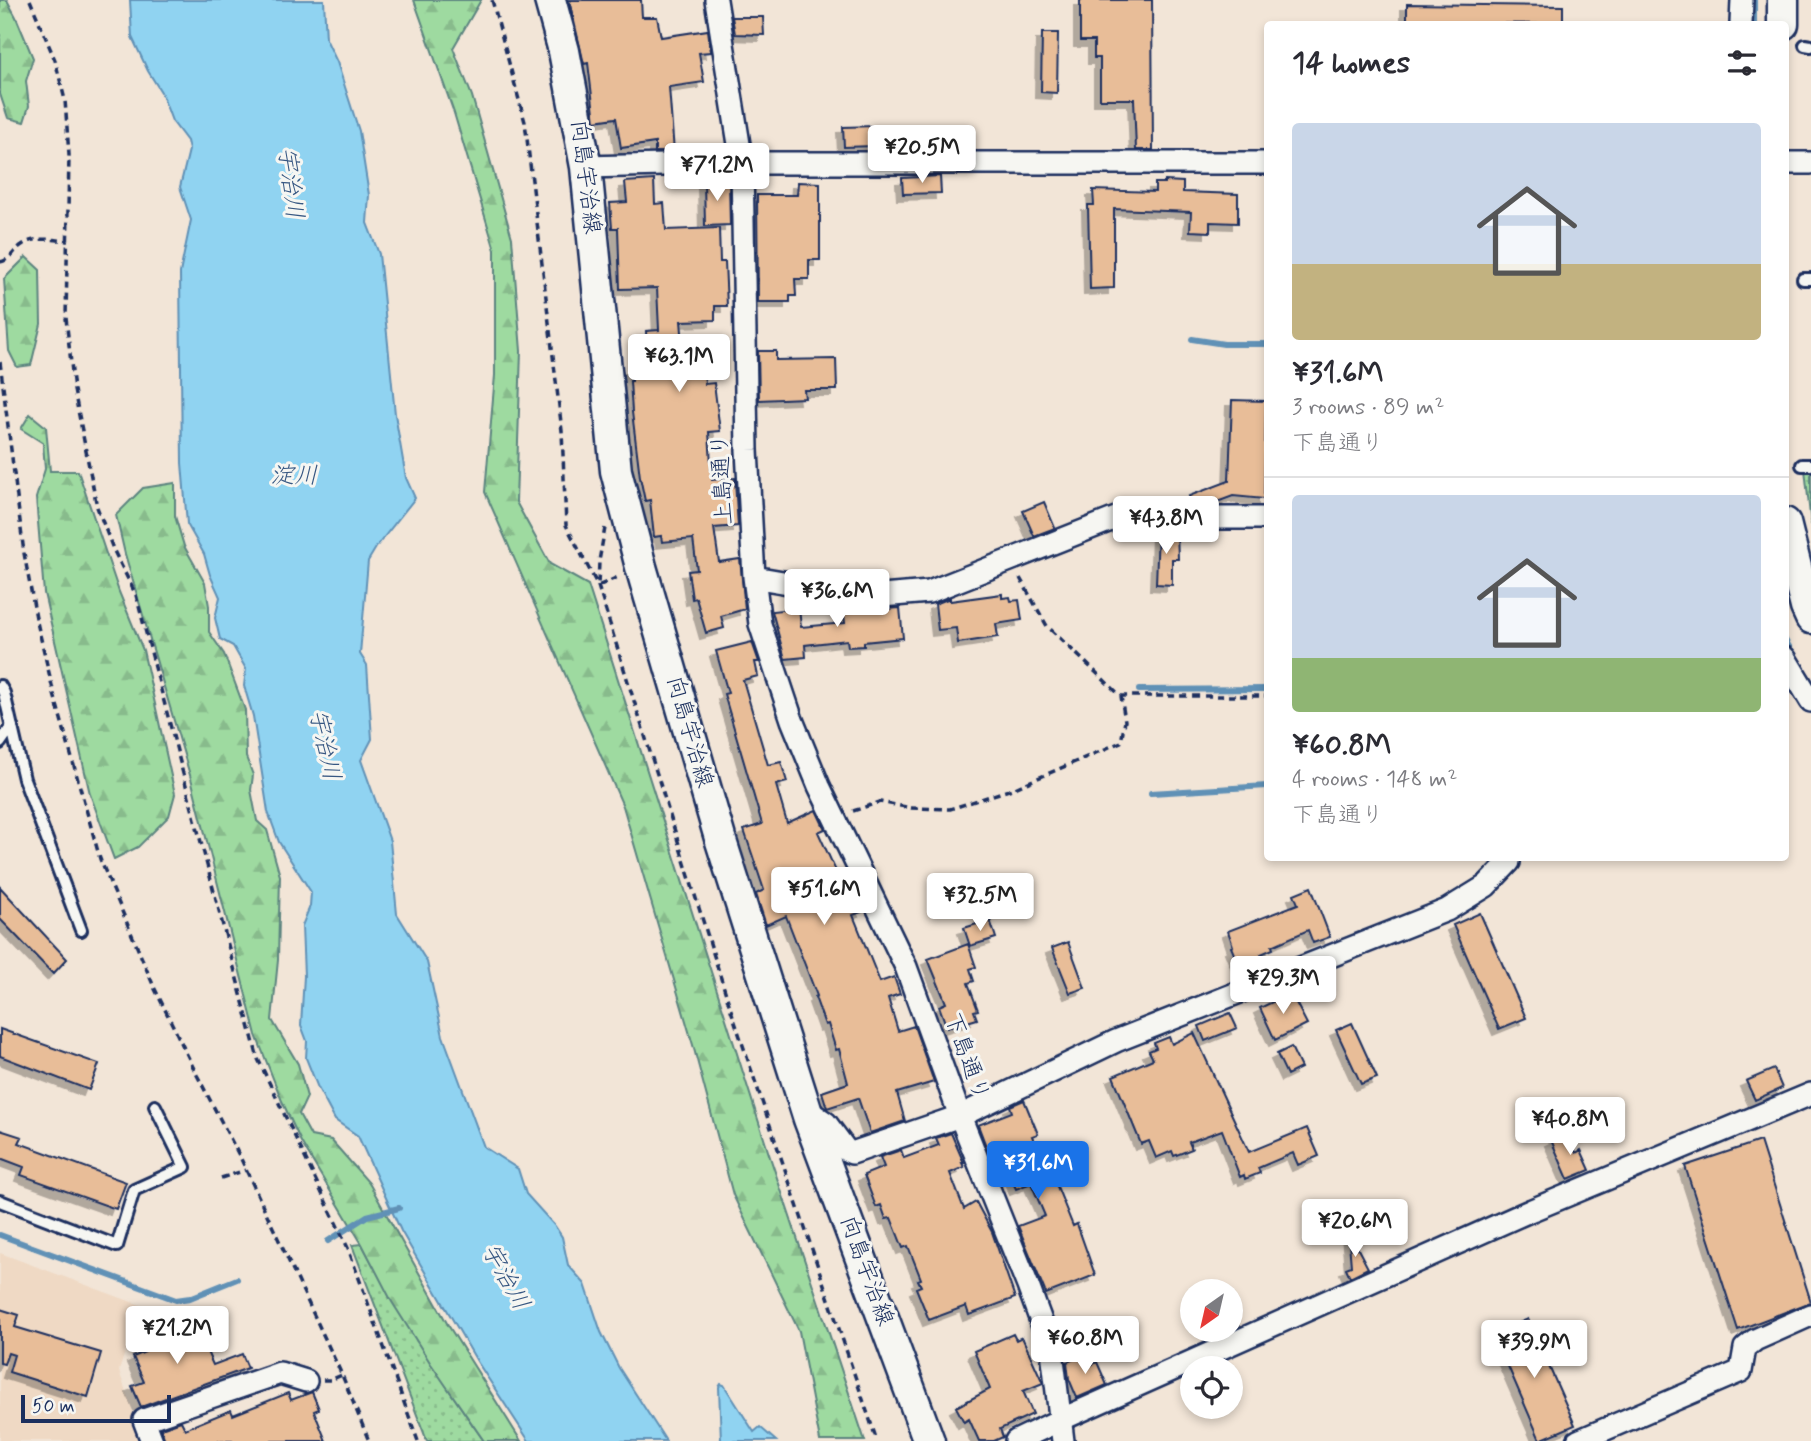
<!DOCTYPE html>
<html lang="en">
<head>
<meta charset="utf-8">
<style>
  body { margin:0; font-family:Mynerve,"Klee One",sans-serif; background:#f7f7f7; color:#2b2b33; height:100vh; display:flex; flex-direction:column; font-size:26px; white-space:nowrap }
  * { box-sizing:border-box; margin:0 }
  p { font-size:23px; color:#7c7c81 }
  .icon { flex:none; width:38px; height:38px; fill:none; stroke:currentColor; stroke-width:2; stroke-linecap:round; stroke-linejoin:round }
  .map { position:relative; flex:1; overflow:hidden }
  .drawer { position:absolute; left:1264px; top:21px; width:525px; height:840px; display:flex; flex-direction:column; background:#fff; border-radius:7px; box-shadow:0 4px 10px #0003 }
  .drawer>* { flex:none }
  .needle { width:46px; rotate:214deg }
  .buttons { position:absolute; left:1180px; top:1279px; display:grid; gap:14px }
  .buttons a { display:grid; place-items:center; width:63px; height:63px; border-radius:50%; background:#fff; box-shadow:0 4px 10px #0003; font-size:35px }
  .scale { position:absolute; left:21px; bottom:18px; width:150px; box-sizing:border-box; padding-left:7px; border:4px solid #1b2f5e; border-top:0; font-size:19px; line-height:24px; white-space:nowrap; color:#1b2f5e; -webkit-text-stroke:5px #f6f6f2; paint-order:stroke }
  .price { position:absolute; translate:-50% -60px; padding:0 16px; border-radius:7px; background:#fff; color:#222; font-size:23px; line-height:46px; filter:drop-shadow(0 2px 4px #0008) }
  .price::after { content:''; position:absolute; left:50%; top:42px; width:21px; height:16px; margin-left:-10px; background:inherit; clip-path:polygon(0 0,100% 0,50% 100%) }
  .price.on { background:#1a73e8; color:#fff }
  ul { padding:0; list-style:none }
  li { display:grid; align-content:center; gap:14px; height:371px; padding:0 28px }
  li+li { border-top:2px solid #e1e1e2 }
  li span { display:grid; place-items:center; height:217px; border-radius:7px; color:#555 }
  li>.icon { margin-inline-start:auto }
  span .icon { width:126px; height:126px; fill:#fffc; stroke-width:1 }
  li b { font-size:30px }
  h2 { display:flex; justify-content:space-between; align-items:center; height:84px; padding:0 28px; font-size:30px }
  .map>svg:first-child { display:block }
  .built { fill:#efd9c4 }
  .grass { fill:url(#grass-dots); stroke:#5c847f; stroke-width:2 }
  .forest { fill:url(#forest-firs); stroke:#5c847f; stroke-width:2 }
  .water { fill:#90d3f1; stroke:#6191b6; stroke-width:2 }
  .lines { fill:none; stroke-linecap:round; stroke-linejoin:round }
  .stream { stroke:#6191b6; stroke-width:6 }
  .building { fill:#e8bd98; stroke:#1b2f5e; stroke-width:2; filter:url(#shadow) }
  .lane-casing { stroke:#1b2f5e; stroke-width:16 }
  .street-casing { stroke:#1b2f5e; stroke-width:26 }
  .secondary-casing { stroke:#1b2f5e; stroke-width:35 }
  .path { stroke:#1b2f5e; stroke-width:3.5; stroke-dasharray:7 5; stroke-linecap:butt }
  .lane { stroke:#f6f6f2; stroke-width:10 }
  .street { stroke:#f6f6f2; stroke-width:21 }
  .secondary { stroke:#f6f6f2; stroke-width:30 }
  .labels { text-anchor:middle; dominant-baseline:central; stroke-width:6; stroke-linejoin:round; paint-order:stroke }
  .street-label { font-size:23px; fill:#1b2f5e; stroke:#f6f6f2 }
  .water-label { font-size:24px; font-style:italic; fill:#385883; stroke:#f6f6f2 }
</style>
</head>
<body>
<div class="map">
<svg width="1811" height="1441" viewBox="0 0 1811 1441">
  <defs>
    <pattern id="grass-dots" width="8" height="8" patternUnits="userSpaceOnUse" patternTransform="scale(1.75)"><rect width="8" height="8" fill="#9edaa0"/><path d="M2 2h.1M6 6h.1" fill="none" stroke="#88bb8c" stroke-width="1.8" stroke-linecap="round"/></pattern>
    <pattern id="forest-firs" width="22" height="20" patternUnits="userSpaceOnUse" patternTransform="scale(1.75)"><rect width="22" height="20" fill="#9edaa0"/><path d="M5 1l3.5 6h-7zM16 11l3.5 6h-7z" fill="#88bb8c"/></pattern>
    <filter id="shadow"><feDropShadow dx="-6" dy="6" stdDeviation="0" flood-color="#0004"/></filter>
  </defs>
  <rect width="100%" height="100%" fill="#f2e5d7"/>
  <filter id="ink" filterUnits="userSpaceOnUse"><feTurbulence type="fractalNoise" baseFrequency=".0143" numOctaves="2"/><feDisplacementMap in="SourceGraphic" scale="14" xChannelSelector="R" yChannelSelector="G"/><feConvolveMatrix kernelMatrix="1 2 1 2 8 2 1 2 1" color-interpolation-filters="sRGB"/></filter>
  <g filter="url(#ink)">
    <path class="built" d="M 0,1253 L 140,1305 L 119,1371 L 143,1441 L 0,1441 Z"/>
    <path class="grass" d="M 1805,469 L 1811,469 L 1811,525 Z
      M 362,1244 C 398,1313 439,1377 484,1441 L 427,1441 L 352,1245 Z"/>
    <path class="forest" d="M 0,0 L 7,0 L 16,17 L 33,58 L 26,81 L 29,106 L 24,122 L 8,118 L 0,94 Z
      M 414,0 L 481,0 L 453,48 L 472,96 L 512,238 L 521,351 L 516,502 L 550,564 L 588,585 L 768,1151 L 865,1441 L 820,1441 L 799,1331 L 733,1195 L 693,1045 L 623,806 L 485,492 L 495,375 L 495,250 L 454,113 Z
      M 26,257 L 40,270 L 41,324 L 31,365 L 17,367 L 9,351 L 4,279 Z
      M 30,414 L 46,427 L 50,471 L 78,471 L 119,592 L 143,650 L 175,794 L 169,816 L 138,847 L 114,859 L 90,794 L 44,593 L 36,498 L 45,469 L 43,443 L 21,429 Z
      M 175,483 L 175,516 L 184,546 L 205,583 L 209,606 L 209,632 L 224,654 L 245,710 L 246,757 L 253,775 L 251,790 L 257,821 L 267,830 L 280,876 L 278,960 L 272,1020 L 298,1064 L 307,1097 L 299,1114 L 311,1136 L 331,1140 L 369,1183 L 448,1325 L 521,1441 L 484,1441 L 431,1364 L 392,1302 L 362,1244 L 301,1142 L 282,1101 L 256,1035 L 192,782 L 125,554 L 116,515 L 143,488 Z"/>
    <path class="water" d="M 130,0 L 324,0 L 326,39 L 337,62 L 359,131 L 369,195 L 367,223 L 379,254 L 395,414 L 406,478 L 415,498 L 377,546 L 368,561 L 360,654 L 367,665 L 372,739 L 361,760 L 390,841 L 397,914 L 427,962 L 443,1036 L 484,1147 L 518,1169 L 526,1194 L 555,1226 L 562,1237 L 568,1265 L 585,1284 L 601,1332 L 619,1368 L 666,1441 L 529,1441 L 478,1363 L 401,1231 L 358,1136 L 335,1120 L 318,1088 L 306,1058 L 307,1041 L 301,1025 L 304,976 L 302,926 L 310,906 L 311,892 L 279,842 L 268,812 L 253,716 L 244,686 L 246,669 L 233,646 L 220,639 L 215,618 L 220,597 L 210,575 L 204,554 L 187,524 L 182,463 L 180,273 L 191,220 L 180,187 L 189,150 L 187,141 L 172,121 L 161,92 L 148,71 L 132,37 Z
      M 721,1384 L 724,1385 L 754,1432 L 760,1427 L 776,1441 L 721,1441 L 719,1387 Z"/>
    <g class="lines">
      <path class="stream" d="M 1754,24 L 1754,0
        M 1192,339 L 1224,344 L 1267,344
        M 1785,640 L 1794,655
        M 1139,690 L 1267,689
        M 1151,793 L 1267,786
        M 0,1235 L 176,1300 L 190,1298 L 237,1279
        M 328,1241 L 367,1216 L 399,1208"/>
    </g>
    <path class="building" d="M 569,0 L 641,0 L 642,17 L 657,17 L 661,37 L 708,30 L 711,52 L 699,53 L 704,82 L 669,87 L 674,152 L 655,152 L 655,143 L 621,148 L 616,118 L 595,121 L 588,63 L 584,64 Z
      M 1080,0 L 1152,0 L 1153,150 L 1136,150 L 1134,99 L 1100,99 L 1100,58 L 1094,58 L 1094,41 L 1080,41 Z
      M 1407,4 L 1563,6 L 1563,24 L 1407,23 Z
      M 732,17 L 763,17 L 764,35 L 735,34 Z
      M 1042,33 L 1058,33 L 1057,93 L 1041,92 Z
      M 875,126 L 875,146 L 844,147 L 843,127 Z
      M 940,176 L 941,193 L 903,194 L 902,178 Z
      M 721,179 L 729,181 L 730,225 L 705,226 L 704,180 Z
      M 654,180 L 655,204 L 664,203 L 666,230 L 719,228 L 720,262 L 725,262 L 727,306 L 715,306 L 715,320 L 681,321 L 684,354 L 703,354 L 705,384 L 714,383 L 720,431 L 709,432 L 712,480 L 735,478 L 736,497 L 738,526 L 714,528 L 719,562 L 740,559 L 745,609 L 721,616 L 724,628 L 706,633 L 696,598 L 692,599 L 688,571 L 697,570 L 693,539 L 662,542 L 661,536 L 654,537 L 650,500 L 645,501 L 640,477 L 632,412 L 630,381 L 632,381 L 631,368 L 641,368 L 640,355 L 647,355 L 646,331 L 659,330 L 657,288 L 620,289 L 618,228 L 612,228 L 610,203 L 627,202 L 625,182 Z
      M 1165,181 L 1183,182 L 1183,192 L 1238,194 L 1238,223 L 1210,222 L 1210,232 L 1190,231 L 1191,212 L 1114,209 L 1114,288 L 1090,289 L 1088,205 L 1094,205 L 1093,190 L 1155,192 L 1155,183 L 1165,183 Z
      M 798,182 L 820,183 L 820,260 L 809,260 L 809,279 L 795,279 L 796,296 L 790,296 L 790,302 L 758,302 L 757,195 L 797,195 Z
      M 758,351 L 776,351 L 776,360 L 836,359 L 837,390 L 804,390 L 805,398 L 759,400 Z
      M 1232,400 L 1266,401 L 1264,499 L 1233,496 L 1209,505 L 1192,505 L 1189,496 L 1229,481 Z
      M 1044,502 L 1055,528 L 1034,536 L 1023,511 Z
      M 1158,531 L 1177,531 L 1178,559 L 1172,559 L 1172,585 L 1156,584 Z
      M 1002,594 L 1002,598 L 1010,597 L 1011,601 L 1019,600 L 1022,620 L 996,624 L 998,637 L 958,643 L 956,628 L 938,630 L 935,604 L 950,598 L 950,601 Z
      M 843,606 L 871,610 L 900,608 L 903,638 L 864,642 L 864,646 L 848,647 L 847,640 L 805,645 L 806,657 L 785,659 L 772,611 L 799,608 L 801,627 L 845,623 Z
      M 752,642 L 759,662 L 755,662 L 758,676 L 743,680 L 768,765 L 781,762 L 787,782 L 776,785 L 787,823 L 816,810 L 825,829 L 818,832 L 839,878 L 847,874 L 864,911 L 853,915 L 880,982 L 894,977 L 900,994 L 888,998 L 898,1031 L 914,1026 L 934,1082 L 897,1093 L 905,1121 L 870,1133 L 858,1098 L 827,1108 L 822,1092 L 848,1083 L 839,1049 L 836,1050 L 828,1024 L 825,1025 L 815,997 L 817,996 L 786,916 L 766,925 L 756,894 L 764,890 L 744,830 L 762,824 L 724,694 L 728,693 L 716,651 Z
      M 0,887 L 67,959 L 53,974 L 0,919 Z
      M 1311,887 L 1330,937 L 1313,943 L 1308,930 L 1272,946 L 1273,949 L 1261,954 L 1266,965 L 1251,971 L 1247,963 L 1239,966 L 1231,947 L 1233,946 L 1228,931 L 1298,904 L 1294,894 Z
      M 1480,913 L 1526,1018 L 1499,1029 L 1453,925 Z
      M 990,920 L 996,938 L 970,946 L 964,928 Z
      M 1068,942 L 1085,988 L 1070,993 L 1052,948 Z
      M 968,944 L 976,967 L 970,969 L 974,981 L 968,983 L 978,1010 L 974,1011 L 977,1019 L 947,1028 L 939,1006 L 946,1003 L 928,959 Z
      M 1291,993 L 1307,1024 L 1275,1040 L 1260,1008 Z
      M 1230,1013 L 1237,1028 L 1205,1041 L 1199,1026 Z
      M 1352,1023 L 1377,1078 L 1361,1084 L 1336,1030 Z
      M 0,1029 L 99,1064 L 89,1090 L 0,1056 Z
      M 1194,1033 L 1249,1152 L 1307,1128 L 1319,1156 L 1298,1165 L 1293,1153 L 1258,1168 L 1260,1173 L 1245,1179 L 1244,1175 L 1240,1177 L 1222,1130 L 1189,1142 L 1192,1149 L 1174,1156 L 1172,1151 L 1156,1158 L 1149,1141 L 1141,1144 L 1113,1076 L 1153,1059 L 1149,1051 L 1156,1048 L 1154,1043 L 1169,1037 L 1172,1044 Z
      M 1291,1047 L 1301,1068 L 1287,1075 L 1277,1054 Z
      M 1774,1069 L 1782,1088 L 1755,1100 L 1746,1081 Z
      M 1024,1100 L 1038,1134 L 1032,1136 L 1051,1181 L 1054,1179 L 1073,1226 L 1077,1224 L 1095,1275 L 1046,1294 L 1018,1226 L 1045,1216 L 1031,1183 L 1016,1189 L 1011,1178 L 1004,1181 L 993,1152 L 989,1154 L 978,1125 L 1012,1112 L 1010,1106 Z
      M 0,1130 L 22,1137 L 19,1143 L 126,1182 L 116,1209 L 21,1175 L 24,1167 L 0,1158 Z
      M 951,1133 L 964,1163 L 962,1163 L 964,1167 L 950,1173 L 964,1209 L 976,1202 L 992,1232 L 1015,1298 L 969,1315 L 966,1306 L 929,1320 L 916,1288 L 921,1286 L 918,1280 L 921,1279 L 908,1246 L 903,1248 L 891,1218 L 886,1219 L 881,1205 L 876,1207 L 864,1175 L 884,1167 L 880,1157 L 901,1150 L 904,1158 L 939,1145 L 936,1138 Z
      M 1567,1133 L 1576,1153 L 1581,1150 L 1590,1170 L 1568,1179 L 1551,1140 Z
      M 1760,1141 L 1811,1302 L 1738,1330 L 1685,1166 Z
      M 1348,1230 L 1368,1268 L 1350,1277 L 1346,1268 L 1351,1266 Z
      M 0,1309 L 19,1315 L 15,1327 L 101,1353 L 88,1397 L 9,1372 L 14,1355 L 8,1353 L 4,1364 L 0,1363 Z
      M 1528,1319 L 1575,1425 L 1540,1440 L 1494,1334 Z
      M 154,1326 L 161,1342 L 180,1334 L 182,1340 L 199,1334 L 213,1365 L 242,1354 L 248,1368 L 141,1407 L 132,1386 L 144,1382 L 133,1357 L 145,1352 L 136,1333 Z
      M 1013,1334 L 1016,1340 L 1022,1337 L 1043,1383 L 1023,1391 L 1033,1414 L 1000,1429 L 1003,1437 L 994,1441 L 979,1441 L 969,1419 L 964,1422 L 956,1407 L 990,1389 L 974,1351 Z
      M 1086,1354 L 1091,1365 L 1097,1362 L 1107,1385 L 1077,1398 L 1069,1379 L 1067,1362 Z
      M 312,1392 L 319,1409 L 314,1411 L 326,1441 L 165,1441 L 161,1428 L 181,1421 L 185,1429 L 231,1410 L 233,1415 L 288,1393 L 291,1400 Z"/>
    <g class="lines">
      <g class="lane-casing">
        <path id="lane" d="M 1805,45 L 1811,46
          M 1803,279 L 1811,279
          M 1802,465 L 1811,465
          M 0,686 L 4,693 L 24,779 L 81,930
          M 0,743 L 12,726
          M 0,1201 L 117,1246 L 134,1190 L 185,1167 L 155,1106"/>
      </g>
      <g class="street-casing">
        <path id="street" d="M 716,0 L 742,163 L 747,450 L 754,577 L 760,624 L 792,720 L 819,786 L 906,967 L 960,1116 L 1028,1286 L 1052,1351 L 1063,1441
          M 1741,24 L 1742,0
          M 1785,163 L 1811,163
          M 586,167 L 742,163 L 1267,163
          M 754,577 L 870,597 L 929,592 L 1116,518 L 1267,518
          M 1785,658 L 1811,701
          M 807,1110 L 826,1123 L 846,1150 L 852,1153 L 960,1116 L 1116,1041 L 1447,910 L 1486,886 L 1509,862
          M 152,1441 L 144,1420 L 280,1373 L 306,1381
          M 1016,1441 L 1060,1420 L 1532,1210 L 1811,1094
          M 1578,1441 L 1741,1371 L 1745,1348 L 1755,1340 L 1811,1315"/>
      </g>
      <g class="secondary-casing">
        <path id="secondary" d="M 550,0 L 564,51 L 586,167 L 616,471 L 641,567 L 720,838 L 809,1119 L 929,1441
          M 1783,0 L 1783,24
          M 1785,523 L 1806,607 L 1811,618"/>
      </g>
      <path class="path" d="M 30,0 L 55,60 L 65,100 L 69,155 L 66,318 L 74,390 L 97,507 L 113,549 L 136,595 L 258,1059 L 348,1248 L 418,1441
        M 492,0 L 525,122 L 562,431 L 566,525 L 598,586 L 730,1007 L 877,1441
        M 0,262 C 12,259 13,251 22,245 C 34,236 55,240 68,241
        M 0,362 L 24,553 L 36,618 L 54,694 L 100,859 L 154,987 L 197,1075 L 241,1159 L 342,1375 L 369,1441
        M 605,528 L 599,561 L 598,586 L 618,577
        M 1020,578 L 1047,626 L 1121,696 L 1267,696
        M 853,811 L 880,802 L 911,808 L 950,809 L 1015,788 L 1121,742 L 1125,721 L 1121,696
        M 221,1178 L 246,1170
        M 323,1380 L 330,1380 L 342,1375"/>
      <use href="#lane" class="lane"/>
      <use href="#street" class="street"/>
      <use href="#secondary" class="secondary"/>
    </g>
  </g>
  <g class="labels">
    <g class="street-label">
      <text transform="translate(585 177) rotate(83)">向島宇治線</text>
      <text transform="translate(723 479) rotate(-93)">上島通り</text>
      <text transform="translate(689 732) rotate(74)">向島宇治線</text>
      <text transform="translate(966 1057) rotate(70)">下島通り</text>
      <text transform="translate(866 1271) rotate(70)">向島宇治線</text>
    </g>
    <g class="water-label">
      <text transform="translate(290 183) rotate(83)">宇治川</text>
      <text x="294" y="476">淀川</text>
      <text transform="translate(324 745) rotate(78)">宇治川</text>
      <text transform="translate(505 1277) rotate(61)">宇治川</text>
    </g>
  </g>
</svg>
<div class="buttons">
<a><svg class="needle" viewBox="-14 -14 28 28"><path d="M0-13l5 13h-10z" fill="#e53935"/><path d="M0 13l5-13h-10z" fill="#7c7c81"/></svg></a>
<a><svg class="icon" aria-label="locate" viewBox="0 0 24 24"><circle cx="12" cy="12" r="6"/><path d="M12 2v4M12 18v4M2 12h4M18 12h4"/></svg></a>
</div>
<div class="scale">50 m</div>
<b class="price" style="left:922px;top:185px">¥20.5M</b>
<b class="price" style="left:717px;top:203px">¥71.2M</b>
<b class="price" style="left:679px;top:394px">¥63.1M</b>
<b class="price" style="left:1166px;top:556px">¥43.8M</b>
<b class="price" style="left:837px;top:629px">¥36.6M</b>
<b class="price" style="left:824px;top:927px">¥51.6M</b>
<b class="price" style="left:980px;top:933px">¥32.5M</b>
<b class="price" style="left:1283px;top:1016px">¥29.3M</b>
<b class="price" style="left:1570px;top:1157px">¥40.8M</b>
<b class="price on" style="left:1038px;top:1201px">¥31.6M</b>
<b class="price" style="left:1355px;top:1259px">¥20.6M</b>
<b class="price" style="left:177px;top:1366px">¥21.2M</b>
<b class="price" style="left:1085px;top:1376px">¥60.8M</b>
<b class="price" style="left:1534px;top:1380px">¥39.9M</b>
<section class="drawer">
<h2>14 homes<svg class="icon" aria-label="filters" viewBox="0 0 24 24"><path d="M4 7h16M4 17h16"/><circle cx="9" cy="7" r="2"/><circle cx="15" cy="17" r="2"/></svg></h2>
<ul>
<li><span style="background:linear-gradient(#c9d6e8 65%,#c2b280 0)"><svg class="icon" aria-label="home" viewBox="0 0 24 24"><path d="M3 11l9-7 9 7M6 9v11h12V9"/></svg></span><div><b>¥31.6M</b><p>3 rooms · 89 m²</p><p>下島通り</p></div></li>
<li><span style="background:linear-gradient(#c9d6e8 75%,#8fb573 0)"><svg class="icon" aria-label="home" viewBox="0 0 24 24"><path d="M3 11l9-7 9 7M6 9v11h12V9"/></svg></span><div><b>¥60.8M</b><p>4 rooms · 148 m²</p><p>下島通り</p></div></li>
</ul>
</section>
</div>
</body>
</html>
